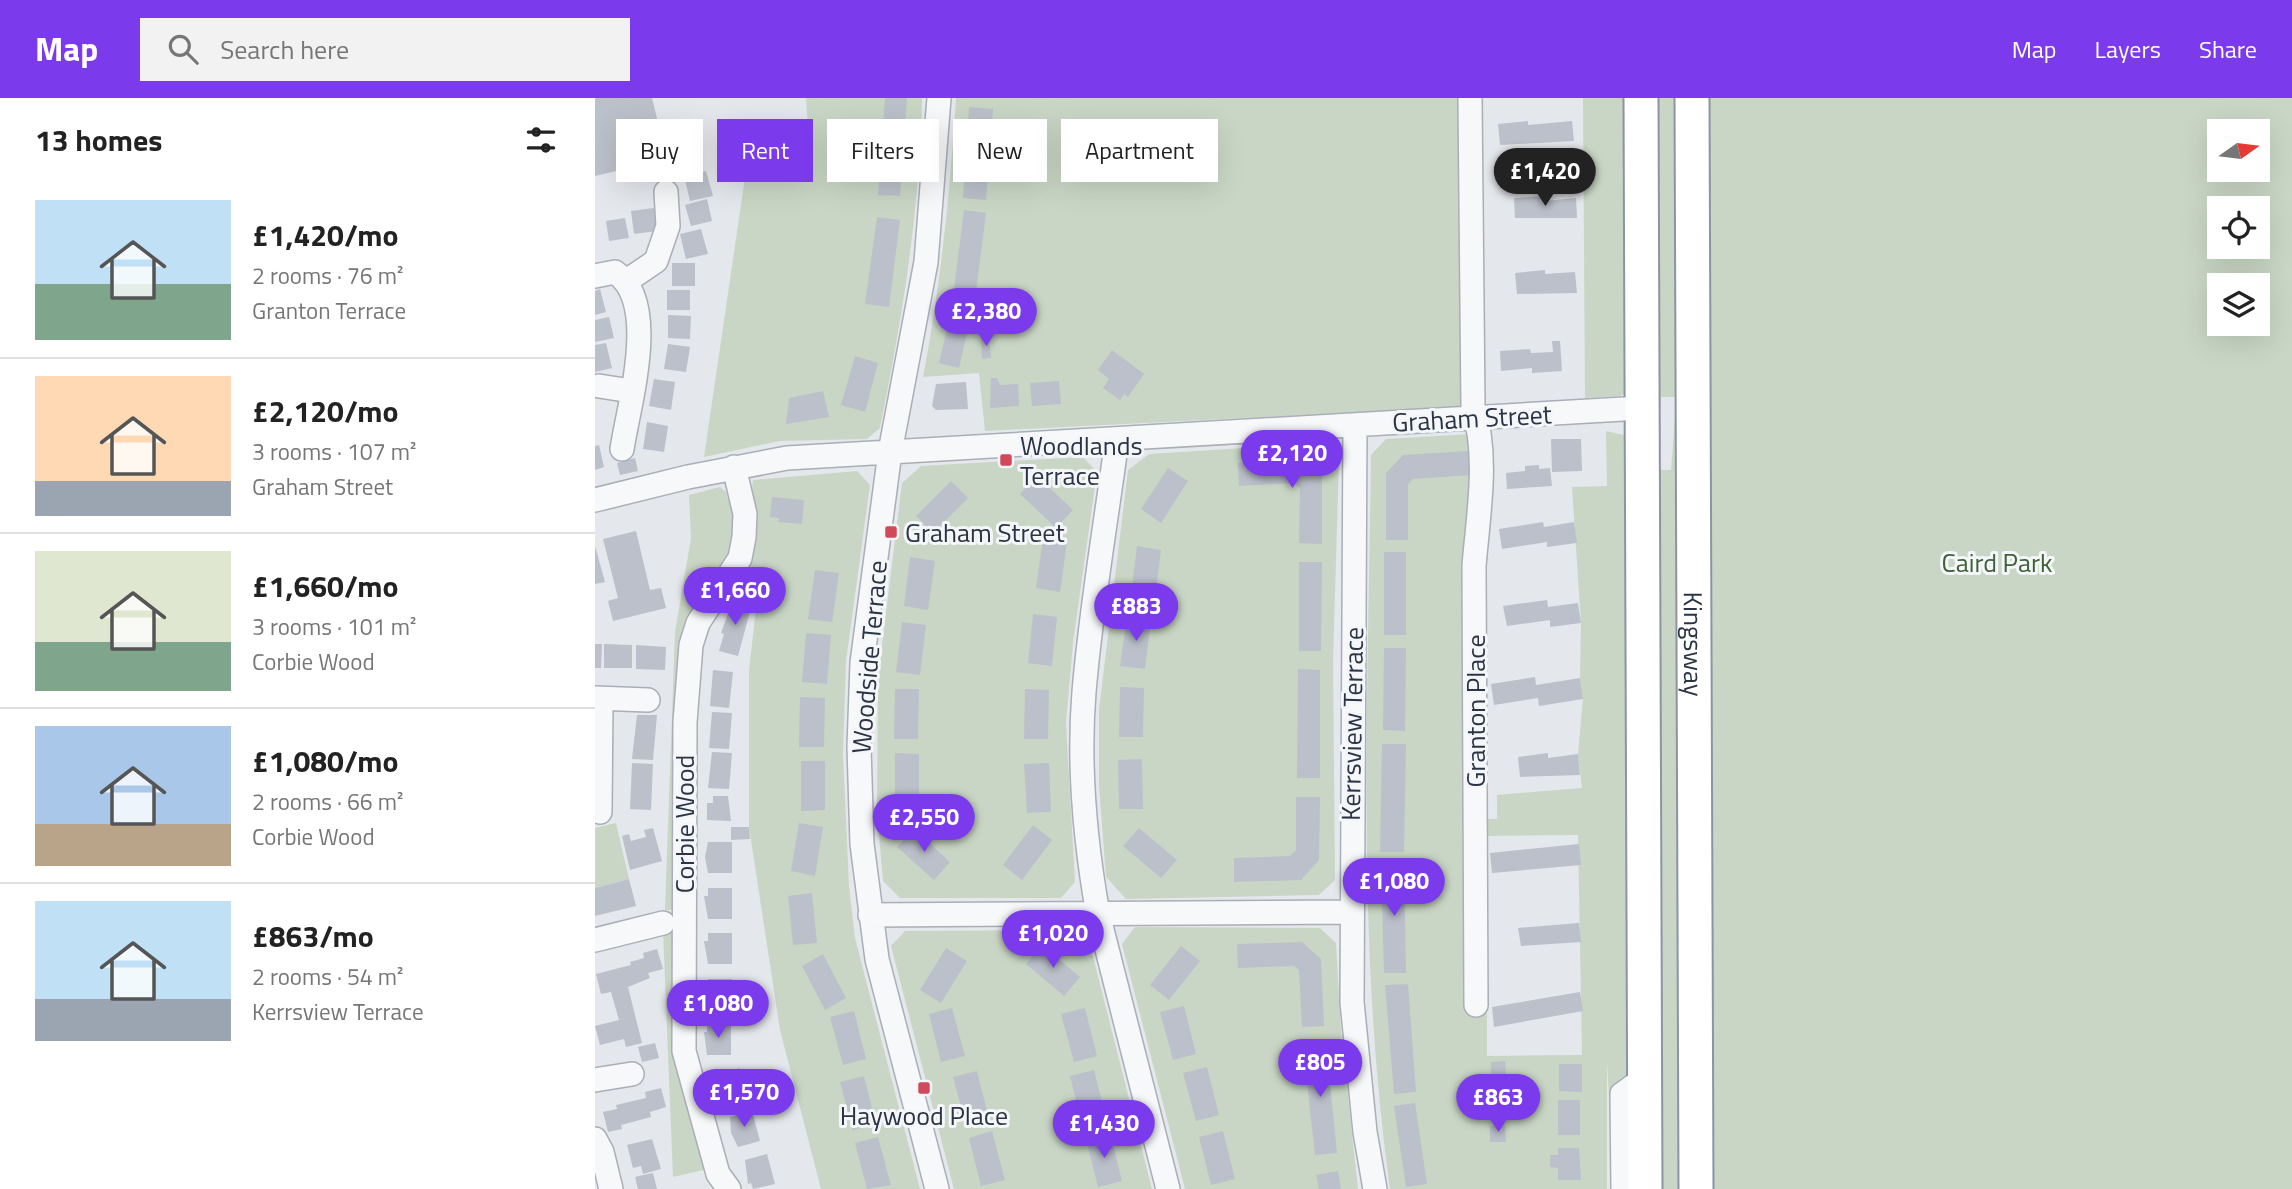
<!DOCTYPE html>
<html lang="en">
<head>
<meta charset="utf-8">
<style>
  body { margin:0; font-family:"Titillium Web",sans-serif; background:#f2f2f2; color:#222; height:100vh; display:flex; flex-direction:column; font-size:26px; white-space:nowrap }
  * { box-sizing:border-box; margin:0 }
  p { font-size:23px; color:#767676 }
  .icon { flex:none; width:38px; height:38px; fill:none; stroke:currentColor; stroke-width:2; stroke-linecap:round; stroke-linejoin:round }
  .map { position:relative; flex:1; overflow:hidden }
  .sheet { display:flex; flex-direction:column; background:#fff; width:595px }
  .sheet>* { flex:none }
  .hud { position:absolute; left:21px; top:21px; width:665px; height:63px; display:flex; gap:14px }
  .needle { width:46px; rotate:76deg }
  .fabs { position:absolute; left:1612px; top:21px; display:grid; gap:14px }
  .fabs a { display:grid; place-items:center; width:63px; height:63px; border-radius:0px; background:#fff; box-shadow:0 7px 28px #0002; font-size:35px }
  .price { position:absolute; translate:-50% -60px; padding:0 16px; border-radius:24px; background:#7c3aed; color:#fff; font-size:23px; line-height:46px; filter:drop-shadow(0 2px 4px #0008) }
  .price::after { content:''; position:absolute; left:50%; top:42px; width:21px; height:16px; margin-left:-10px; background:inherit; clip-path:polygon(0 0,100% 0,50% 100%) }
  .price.current { background:#222; color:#fff }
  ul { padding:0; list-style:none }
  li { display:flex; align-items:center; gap:21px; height:175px; padding:0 35px }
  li+li { border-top:2px solid #e0e0e0 }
  li span { display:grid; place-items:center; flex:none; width:196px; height:140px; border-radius:0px; color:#555 }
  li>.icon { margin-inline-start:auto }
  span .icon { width:84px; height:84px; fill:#fffc; stroke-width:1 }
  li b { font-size:30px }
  h2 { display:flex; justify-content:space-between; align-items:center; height:84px; padding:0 35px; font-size:30px }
  .pill { padding:0 24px; border-radius:0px; background:#fff; box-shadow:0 7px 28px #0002; font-size:24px; line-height:63px }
  .pill.current { background:#7c3aed; color:#fff }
  header { display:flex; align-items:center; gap:42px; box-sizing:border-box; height:98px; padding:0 35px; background:#7c3aed; color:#fff }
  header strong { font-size:33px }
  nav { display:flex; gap:38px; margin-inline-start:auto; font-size:24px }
  .search { width:490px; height:63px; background:#f2f2f2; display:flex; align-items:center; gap:18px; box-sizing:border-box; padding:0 24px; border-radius:0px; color:#767676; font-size:26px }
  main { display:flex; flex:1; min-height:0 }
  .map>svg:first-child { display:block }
  .green { fill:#c9d6c5; fill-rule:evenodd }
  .building { fill:#bbc0ca }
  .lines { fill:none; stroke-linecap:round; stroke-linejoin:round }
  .minor-casing { stroke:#a9aeb7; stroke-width:26 }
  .highway-casing { stroke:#8b94a3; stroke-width:37 }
  .minor { stroke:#f7f8fa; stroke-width:23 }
  .highway { stroke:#fff; stroke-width:33 }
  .poi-dot { fill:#d1495b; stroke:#f4f6f9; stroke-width:2.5 }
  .labels { text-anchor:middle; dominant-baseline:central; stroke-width:6; stroke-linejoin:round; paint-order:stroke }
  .street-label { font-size:26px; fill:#2b3445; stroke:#f4f6f9 }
  .poi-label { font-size:26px; fill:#2b3445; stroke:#f4f6f9; text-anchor:start }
  .park-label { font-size:26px; fill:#3f6138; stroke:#f4f6f9 }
</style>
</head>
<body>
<header>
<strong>Map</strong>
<div class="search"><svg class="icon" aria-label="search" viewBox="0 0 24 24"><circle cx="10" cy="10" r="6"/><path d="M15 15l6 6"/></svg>Search here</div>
<nav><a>Map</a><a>Layers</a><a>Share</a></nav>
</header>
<main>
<section class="sheet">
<h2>13 homes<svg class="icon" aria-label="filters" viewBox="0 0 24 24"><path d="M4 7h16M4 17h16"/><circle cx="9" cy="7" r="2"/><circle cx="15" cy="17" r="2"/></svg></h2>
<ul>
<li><span style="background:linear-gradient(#bfe0f5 60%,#7fa58c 0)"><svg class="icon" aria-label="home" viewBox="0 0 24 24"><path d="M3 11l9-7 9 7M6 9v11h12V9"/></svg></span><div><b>£1,420/mo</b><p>2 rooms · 76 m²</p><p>Granton Terrace</p></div></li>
<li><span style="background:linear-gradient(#ffd9b3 75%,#9aa5b1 0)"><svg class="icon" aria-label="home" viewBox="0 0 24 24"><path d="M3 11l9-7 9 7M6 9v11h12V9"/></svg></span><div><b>£2,120/mo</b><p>3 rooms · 107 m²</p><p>Graham Street</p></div></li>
<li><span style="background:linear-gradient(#dfe7d0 65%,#7fa58c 0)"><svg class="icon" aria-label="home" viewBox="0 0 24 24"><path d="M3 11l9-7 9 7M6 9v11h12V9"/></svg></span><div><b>£1,660/mo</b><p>3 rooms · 101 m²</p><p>Corbie Wood</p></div></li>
<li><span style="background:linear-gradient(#a9c7e8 70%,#b9a48a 0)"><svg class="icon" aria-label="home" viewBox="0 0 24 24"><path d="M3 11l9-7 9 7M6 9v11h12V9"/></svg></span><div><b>£1,080/mo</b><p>2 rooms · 66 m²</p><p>Corbie Wood</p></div></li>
<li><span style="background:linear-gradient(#bfe0f5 70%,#9aa5b1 0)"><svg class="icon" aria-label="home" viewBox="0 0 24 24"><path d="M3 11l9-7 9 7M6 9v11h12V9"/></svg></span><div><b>£863/mo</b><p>2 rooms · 54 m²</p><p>Kerrsview Terrace</p></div></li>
</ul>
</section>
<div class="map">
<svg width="1697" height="1091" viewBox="0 0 1697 1091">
  <rect width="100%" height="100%" fill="#e4e7ec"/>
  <path class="green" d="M 211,0 L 327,0 C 325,112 307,221 285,330 L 272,341 L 185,343 L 109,359 L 153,59 L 214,44 Z
    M 361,0 L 863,0 L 869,309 L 390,333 L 384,275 L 328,279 C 346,186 355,94 361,0 Z
    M 988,0 L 1035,0 L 1036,293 L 1025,298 L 990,300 Z
    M 1056,0 L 1087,0 L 1088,299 L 1066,299 L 1063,352 Z
    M 1106,0 L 1697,0 L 1697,1091 L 1110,1091 ZM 1624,33 L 1662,33 L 1662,72 L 1624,72 ZM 1624,110 L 1662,110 L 1662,149 L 1624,149 ZM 1624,187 L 1662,187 L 1662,226 L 1624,226 Z
    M 1086,319 L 1090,1091 L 1060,1091 L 1057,372 L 1076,372 L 1080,320 Z
    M 1011,333 L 1033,338 L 1040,977 L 1027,996 L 1014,1000 L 1012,964 L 1012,1091 L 795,1091 C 761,848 773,602 776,357 L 791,341 L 877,336 L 873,910 L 892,909 L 892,958 L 987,957 L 983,737 L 892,738 L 892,721 L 902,721 L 902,697 L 987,690 L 983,656 L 988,601 L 985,580 L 986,525 L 977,389 L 1012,388 Z
    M 728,345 L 744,361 L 738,563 L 740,782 L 724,797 L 531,801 L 511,779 L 504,687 L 504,612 L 533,372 L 554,356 Z
    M 488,359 L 502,374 L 478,545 L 471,625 L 480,784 L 466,800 L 305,800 L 288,783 L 282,713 L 283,580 L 307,385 L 326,368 Z
    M 262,373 L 275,387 L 251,563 L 248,656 L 254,788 L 260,840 L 325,1091 L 226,1091 L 185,932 L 154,729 L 154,573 L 162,501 L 141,490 C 153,467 163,448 162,421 C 162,408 155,396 158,382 Z
    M 125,389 L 131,394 L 133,402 L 138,401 L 141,445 L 96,525 L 82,812 L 70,812 L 80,534 L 96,440 L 94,397 Z
    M 21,725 L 34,781 L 0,790 L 0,730 Z
    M 540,829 L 725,830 L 741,845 L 746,934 L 763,1091 L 590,1091 L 527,846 Z
    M 68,832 L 82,832 L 113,1071 L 78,1079 Z
    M 476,832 L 495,847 L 557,1091 L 359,1091 L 296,848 L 310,833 Z"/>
  <path class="building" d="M 0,0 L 57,0 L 72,61 L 0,78 Z
    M 290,0 L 312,0 L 305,98 L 283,97 Z
    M 374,9 L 398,11 L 391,102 L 368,100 Z
    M 933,23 L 933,27 L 977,23 L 979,43 L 905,47 L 903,26 Z
    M 111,73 L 118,98 L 95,103 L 89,78 Z
    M 949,98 L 950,103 L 981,100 L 982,120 L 920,120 L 919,100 Z
    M 112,101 L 117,123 L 96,128 L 90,107 Z
    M 59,110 L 62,133 L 39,136 L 36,113 Z
    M 369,112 L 391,115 L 380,202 L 358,199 Z
    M 282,119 L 305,122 L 294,209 L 270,206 Z
    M 30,120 L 34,140 L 14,143 L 11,123 Z
    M 106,131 L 113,156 L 91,161 L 85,136 Z
    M 77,165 L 100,165 L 100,188 L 77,188 Z
    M 950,172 L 950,176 L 980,174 L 982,195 L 922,196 L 920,175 Z
    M 5,191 L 11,214 L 0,217 L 0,193 Z
    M 72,192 L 95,192 L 95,212 L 72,212 Z
    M 73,217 L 96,218 L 95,241 L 73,240 Z
    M 355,217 L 375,222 L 364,270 L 344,265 Z
    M 14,219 L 19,240 L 0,244 L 0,222 Z
    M 386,240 L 394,240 L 396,260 L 387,261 Z
    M 957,243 L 965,243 L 967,273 L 937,275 L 937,270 L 906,273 L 905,253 L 935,251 L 936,255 L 958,254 Z
    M 11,245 L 17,270 L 0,274 L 0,247 Z
    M 73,246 L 95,249 L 91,274 L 69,271 Z
    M 517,252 L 549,276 L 533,299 L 529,296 L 525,302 L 508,290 L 514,281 L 503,272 Z
    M 260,258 L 283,265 L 270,314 L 246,307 Z
    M 396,280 L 402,280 L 405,287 L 423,286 L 424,308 L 395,310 Z
    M 59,281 L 80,284 L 76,312 L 54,308 Z
    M 464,283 L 466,306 L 437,308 L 435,285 Z
    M 371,284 L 373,311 L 341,312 L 337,308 L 341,286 Z
    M 228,293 L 234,319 L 191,326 L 194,300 Z
    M 52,324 L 73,328 L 69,354 L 48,351 Z
    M 956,341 L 986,341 L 987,373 L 957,374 Z
    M 4,347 L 9,369 L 0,372 L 0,348 Z
    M 874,353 L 876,377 L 818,381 L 813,386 L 813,442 L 791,442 L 791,375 L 808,357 Z
    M 40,360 L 43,373 L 25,377 L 22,365 Z
    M 709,361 L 727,377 L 727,446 L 704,445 L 705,390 L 700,385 L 644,388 L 643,365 Z
    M 944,367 L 944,371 L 955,370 L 957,388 L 912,391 L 911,375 L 930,373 L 930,368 Z
    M 573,370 L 593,383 L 566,425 L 546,411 Z
    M 442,378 L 478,412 L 461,430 L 425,396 Z
    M 356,383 L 373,400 L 338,435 L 321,418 Z
    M 177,399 L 209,402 L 207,426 L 183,424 L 184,420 L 175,419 Z
    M 948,424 L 949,429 L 979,424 L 982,445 L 952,449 L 952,444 L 907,451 L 904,431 Z
    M 41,433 L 55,492 L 66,490 L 71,510 L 18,523 L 13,503 L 23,500 L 8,441 Z
    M 448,441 L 472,444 L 465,494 L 441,490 Z
    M 0,448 L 10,484 L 0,486 Z
    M 542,448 L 566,452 L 560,501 L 536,497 Z
    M 789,454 L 811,454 L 811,537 L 789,537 Z
    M 315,459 L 340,463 L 333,512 L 309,508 Z
    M 704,464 L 727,464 L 726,553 L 704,553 Z
    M 220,472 L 244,475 L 237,524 L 213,521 Z
    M 138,501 L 157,506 L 143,558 L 124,553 L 129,536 L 126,535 Z
    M 952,502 L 953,509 L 983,505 L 986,525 L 955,529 L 955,522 L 912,528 L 908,508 Z
    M 438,516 L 462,519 L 457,568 L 433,565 Z
    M 532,519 L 556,522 L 550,571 L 525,568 Z
    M 307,524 L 331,527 L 325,577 L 301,574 Z
    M 211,535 L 236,537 L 232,586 L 207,584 Z
    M 0,546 L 7,546 L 6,570 L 0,570 Z
    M 9,546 L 37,547 L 37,570 L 9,570 Z
    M 41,547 L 71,549 L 70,572 L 41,571 Z
    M 789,550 L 811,550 L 810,633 L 788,632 Z
    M 703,571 L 725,572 L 725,680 L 702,680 Z
    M 118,572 L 138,574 L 134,610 L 115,608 Z
    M 940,579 L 941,587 L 985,580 L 988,601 L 944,608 L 943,600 L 899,607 L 896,586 Z
    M 525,589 L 549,590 L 548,639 L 524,639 Z
    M 300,591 L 324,591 L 323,641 L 299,641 Z
    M 430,591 L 454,592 L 453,641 L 429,641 Z
    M 205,599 L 230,600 L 229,649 L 204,649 Z
    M 117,614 L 137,615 L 134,651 L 114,650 Z
    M 42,617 L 62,617 L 58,662 L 37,661 Z
    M 787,646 L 811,646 L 809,754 L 785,754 Z
    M 117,654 L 137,655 L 134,691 L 113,690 Z
    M 300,655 L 324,656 L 324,705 L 300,705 Z
    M 953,655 L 953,660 L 983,656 L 985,677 L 925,679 L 923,659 Z
    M 547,661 L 548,711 L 524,711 L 523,662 Z
    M 206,663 L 230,663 L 230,712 L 206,713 Z
    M 37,665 L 58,666 L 56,712 L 35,711 Z
    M 454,665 L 456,714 L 432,715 L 429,666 Z
    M 118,698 L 133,698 L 136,723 L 112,722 L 112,705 L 118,705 Z
    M 701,699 L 725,699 L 724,762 L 706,782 L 639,784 L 639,760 L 695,758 L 701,752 Z
    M 204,725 L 228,729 L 220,778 L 196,773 Z
    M 438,727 L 457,742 L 427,782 L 408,767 Z
    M 136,729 L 154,729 L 155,741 L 136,742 Z
    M 58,730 L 67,763 L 35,772 L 27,738 L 34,736 L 36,743 L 51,739 L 49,732 Z
    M 544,730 L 582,762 L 566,780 L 528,748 Z
    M 319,731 L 355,764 L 339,782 L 302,749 Z
    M 113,744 L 137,744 L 137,775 L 113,775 L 110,759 Z
    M 984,746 L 986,767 L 897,775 L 895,755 Z
    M 786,766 L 809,766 L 811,875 L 789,875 Z
    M 34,781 L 41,808 L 0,818 L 0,790 Z
    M 113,790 L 137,790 L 137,821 L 113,821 L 109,798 L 113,798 Z
    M 217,795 L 222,845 L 198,847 L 193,798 Z
    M 984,825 L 986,844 L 926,848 L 923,830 Z
    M 113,835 L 137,835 L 137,866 L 113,866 L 109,843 L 113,843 Z
    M 707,844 L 726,861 L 729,928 L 707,929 L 704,872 L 699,868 L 643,870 L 642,846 Z
    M 447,847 L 485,879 L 469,898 L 431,866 Z
    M 586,848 L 605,863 L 574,902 L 555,887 Z
    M 351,850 L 372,863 L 346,905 L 325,892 Z
    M 62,851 L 68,871 L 53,875 L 55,880 L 33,889 L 47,945 L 31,949 L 29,941 L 5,947 L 0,928 L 24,922 L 16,894 L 6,896 L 1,876 L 36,867 L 35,864 L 49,860 L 48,855 Z
    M 228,856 L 251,900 L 230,912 L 207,868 Z
    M 113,881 L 137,881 L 136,912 L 112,911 L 110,888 L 113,888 Z
    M 813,886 L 821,994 L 799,996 L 790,887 Z
    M 985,894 L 988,913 L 899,929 L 897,909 Z
    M 589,908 L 601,956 L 578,962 L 565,914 Z
    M 357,910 L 370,958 L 346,964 L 334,916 Z
    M 490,910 L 502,958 L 479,964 L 466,916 Z
    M 259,913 L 271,961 L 248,967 L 235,919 Z
    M 112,926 L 136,926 L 136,957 L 112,957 L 109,934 L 112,934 Z
    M 60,945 L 64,960 L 47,964 L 43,949 Z
    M 731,946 L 742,1055 L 720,1057 L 708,948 Z
    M 910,963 L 911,977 L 896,978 L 896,964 Z
    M 964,966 L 987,966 L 987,994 L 964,993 Z
    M 612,969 L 624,1017 L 601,1023 L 588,975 Z
    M 145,970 L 153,1000 L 130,1005 L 129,998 L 125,999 L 123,976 Z
    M 499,972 L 511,1020 L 487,1026 L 475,978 Z
    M 382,973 L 394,1021 L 371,1027 L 358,979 Z
    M 269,978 L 281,1026 L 258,1032 L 245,984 Z
    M 894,987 L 908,987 L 909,1001 L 894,1001 Z
    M 66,990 L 71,1009 L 55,1014 L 56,1019 L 26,1027 L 27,1031 L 13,1034 L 8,1014 L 22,1011 L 21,1007 L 51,1000 L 50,994 Z
    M 963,1002 L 985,1002 L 985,1037 L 963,1037 Z
    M 820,1005 L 832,1086 L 811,1089 L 799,1008 Z
    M 157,1013 L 165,1043 L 143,1049 L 136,1035 L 135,1019 Z
    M 895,1028 L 910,1028 L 911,1044 L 895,1044 Z
    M 397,1033 L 410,1082 L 386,1088 L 374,1040 Z
    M 628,1033 L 640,1081 L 616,1087 L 604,1039 Z
    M 515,1035 L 527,1083 L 503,1089 L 491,1041 Z
    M 283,1039 L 296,1087 L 272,1091 L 260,1045 Z
    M 57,1041 L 66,1071 L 48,1076 L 46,1068 L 38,1070 L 32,1047 Z
    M 963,1050 L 984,1050 L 986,1082 L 963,1082 L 963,1070 L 955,1069 L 955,1057 L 963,1057 Z
    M 172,1056 L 180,1086 L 158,1091 L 156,1085 L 153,1086 L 150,1062 Z
    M 743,1073 L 746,1091 L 724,1091 L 721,1077 Z
    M 58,1075 L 62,1091 L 43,1091 L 40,1079 Z"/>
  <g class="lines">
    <g class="minor-casing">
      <path id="minor" d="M 875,0 L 878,309 C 894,358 883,418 879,468 L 881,907
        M 0,178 L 20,174 C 65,204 34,305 27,351
        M 33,182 L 61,163 L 73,128 L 71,94
        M 4,288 L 36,293
        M 760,327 L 757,904 L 770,1034 L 780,1091
        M 522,341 C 511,425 496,509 489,594 C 483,667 490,743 503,816 L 573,1091
        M 0,402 L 93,379 L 192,360 L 1046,310
        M 0,600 L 53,602
        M 5,714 L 6,601
        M 275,817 L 755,814
        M 0,842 L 68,825
        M 0,982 L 37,976
        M 0,1041 L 7,1054 L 16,1091
        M 134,1091 L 123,1076 L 89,953 L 90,624 L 96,547 L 103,525 L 145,460 L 149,439 L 150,416 L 139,369
        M 342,1091 L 282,861 L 267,746 L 264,649 L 267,565 L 295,354 L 331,164 L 344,0
        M 1028,1091 L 1027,996 L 1049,980"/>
    </g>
    <g class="highway-casing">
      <g id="highway">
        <path d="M 1046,0 L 1050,1091"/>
        <path id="s1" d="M 1097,0 L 1101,1091"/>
      </g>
    </g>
    <use href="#minor" class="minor"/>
    <use href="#highway" class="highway"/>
  </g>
  <g class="poi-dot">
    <rect x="404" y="355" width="14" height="14" rx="3.5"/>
    <rect x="289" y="427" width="14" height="14" rx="3.5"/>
    <rect x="322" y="983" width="14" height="14" rx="3.5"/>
  </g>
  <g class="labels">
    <g class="street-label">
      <text transform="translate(877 320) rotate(-3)">Graham Street</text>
      <text stroke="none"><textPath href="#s1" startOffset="546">Kingsway</textPath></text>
      <text transform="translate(274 559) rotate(-85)">Woodside Terrace</text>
      <text transform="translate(880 613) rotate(-90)">Granton Place</text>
      <text transform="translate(757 626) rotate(-89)">Kerrsview Terrace</text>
      <text transform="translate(89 726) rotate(-90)">Corbie Wood</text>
    </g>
    <g class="poi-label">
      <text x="425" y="347">Woodlands<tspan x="425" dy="30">Terrace</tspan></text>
      <text x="310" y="434">Graham Street</text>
      <text x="329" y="1017" text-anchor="middle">Haywood Place</text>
    </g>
    <g class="park-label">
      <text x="1402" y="464">Caird Park</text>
    </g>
  </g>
</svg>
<div class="fabs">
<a><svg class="needle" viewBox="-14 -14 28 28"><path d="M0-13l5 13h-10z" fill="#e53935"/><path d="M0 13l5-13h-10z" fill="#767676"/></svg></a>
<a><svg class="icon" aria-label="locate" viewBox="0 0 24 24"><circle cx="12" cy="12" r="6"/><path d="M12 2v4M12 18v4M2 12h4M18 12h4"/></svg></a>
<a><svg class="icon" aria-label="layers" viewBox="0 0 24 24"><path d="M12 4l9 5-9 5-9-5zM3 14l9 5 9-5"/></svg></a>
</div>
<b class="price current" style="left:950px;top:110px">£1,420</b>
<b class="price" style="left:391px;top:250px">£2,380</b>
<b class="price" style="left:697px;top:392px">£2,120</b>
<b class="price" style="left:140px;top:529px">£1,660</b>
<b class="price" style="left:541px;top:545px">£883</b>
<b class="price" style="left:329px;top:756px">£2,550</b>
<b class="price" style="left:799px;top:820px">£1,080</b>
<b class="price" style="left:458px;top:872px">£1,020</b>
<b class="price" style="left:123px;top:942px">£1,080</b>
<b class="price" style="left:725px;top:1001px">£805</b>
<b class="price" style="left:149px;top:1031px">£1,570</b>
<b class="price" style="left:903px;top:1036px">£863</b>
<b class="price" style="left:509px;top:1062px">£1,430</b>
<div class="hud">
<a class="pill">Buy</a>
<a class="pill current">Rent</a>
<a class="pill">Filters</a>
<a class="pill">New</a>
<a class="pill">Apartment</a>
</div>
</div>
</main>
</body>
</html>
